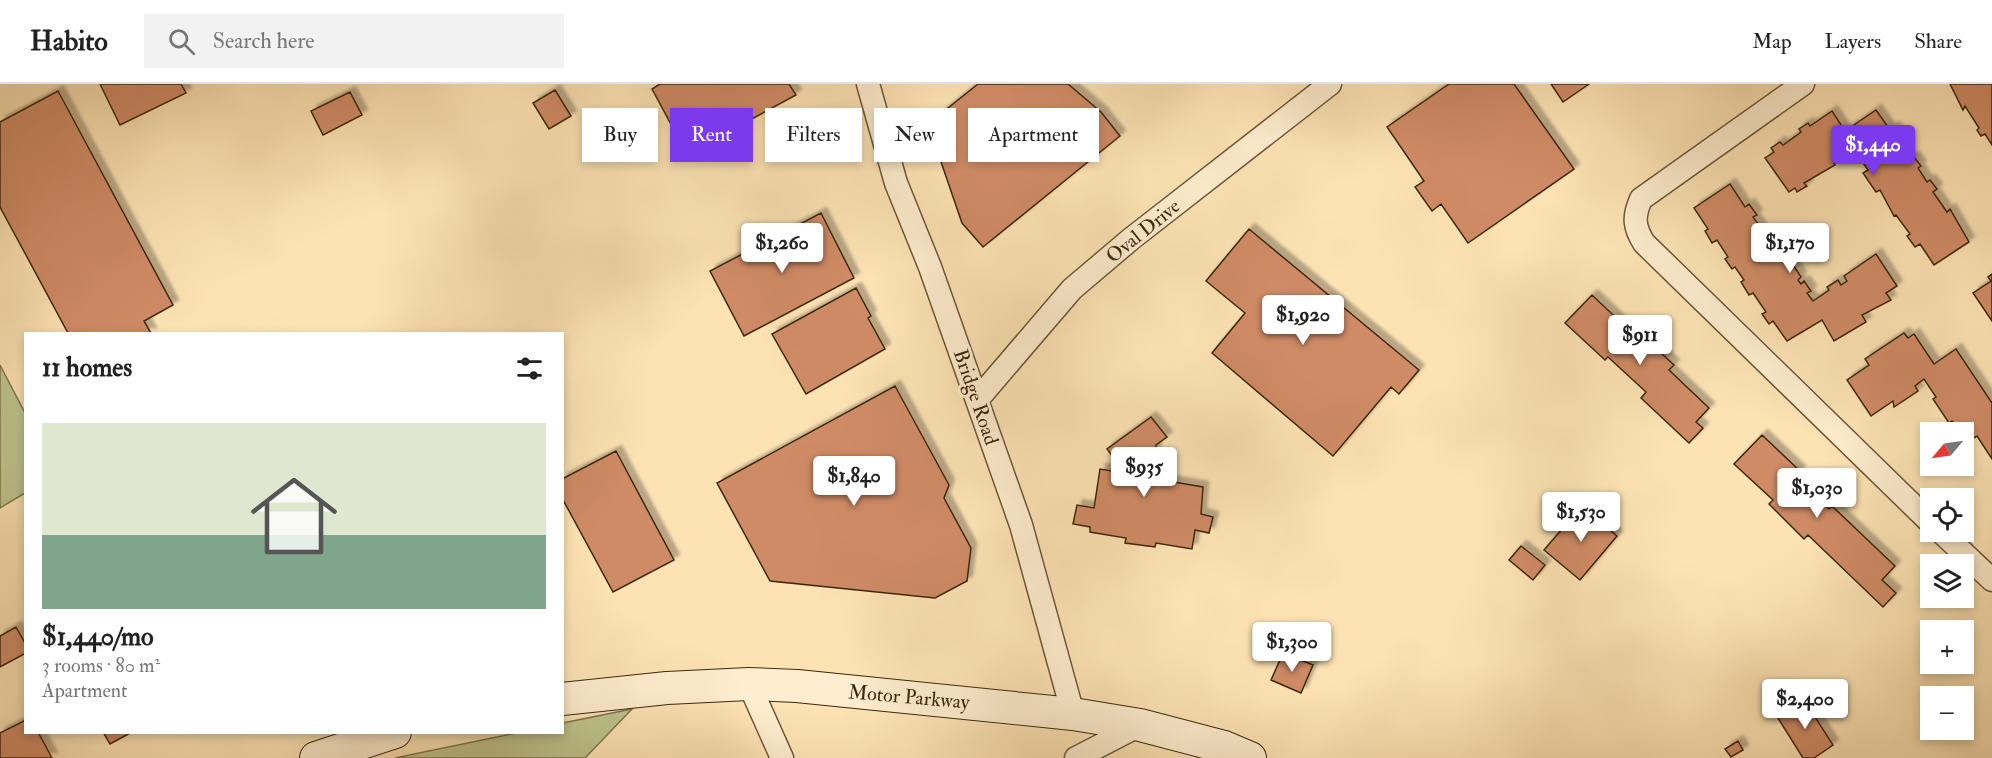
<!DOCTYPE html>
<html lang="en">
<head>
<meta charset="utf-8">
<style>
  body { margin:0; font-family:"IM FELL Double Pica",serif; background:#f2f2f2; color:#222; height:100vh; display:flex; flex-direction:column; font-size:22px; white-space:nowrap }
  * { box-sizing:border-box; margin:0 }
  p { font-size:20px; color:#767676 }
  .icon { flex:none; width:33px; height:33px; fill:none; stroke:currentColor; stroke-width:2; stroke-linecap:round; stroke-linejoin:round }
  .map { position:relative; flex:1; overflow:hidden }
  .drawer { position:absolute; left:24px; top:248px; width:540px; height:402px; display:flex; flex-direction:column; background:#fff; border-radius:0px; box-shadow:0 3px 9px #0003 }
  .drawer>* { flex:none }
  .banner { position:absolute; left:582px; top:24px; width:570px; height:54px; display:flex; gap:12px }
  .needle { width:39px; rotate:241deg }
  .fabs { position:absolute; left:1920px; top:338px; display:grid; gap:12px }
  .fabs a { display:grid; place-items:center; width:54px; height:54px; border-radius:0px; background:#fff; box-shadow:0 3px 9px #0003; font-size:30px }
  .price { position:absolute; translate:-50% -51px; padding:0 14px; border-radius:6px; background:#fff; color:#222; font-size:20px; line-height:39px; filter:drop-shadow(0 2px 3px #0008) }
  .price::after { content:''; position:absolute; left:50%; top:36px; width:18px; height:14px; margin-left:-9px; background:inherit; clip-path:polygon(0 0,100% 0,50% 100%) }
  .price.selected { background:#7c3aed; color:#fff }
  ul { padding:0; list-style:none }
  li { display:grid; align-content:center; gap:12px; height:318px; padding:0 18px }
  li+li { border-top:2px solid #e0e0e0 }
  li span { display:grid; place-items:center; height:186px; border-radius:0px; color:#555 }
  li>.icon { margin-inline-start:auto }
  span .icon { width:108px; height:108px; fill:#fffc; stroke-width:1 }
  li b { font-size:26px }
  h2 { display:flex; justify-content:space-between; align-items:center; height:72px; padding:0 18px; font-size:26px }
  .pill { padding:0 21px; border-radius:0px; background:#fff; box-shadow:0 3px 9px #0003; font-size:21px; line-height:54px }
  .pill.selected { background:#7c3aed; color:#fff }
  header { display:flex; align-items:center; gap:36px; box-sizing:border-box; height:84px; padding:0 30px; background:#fff; border-bottom:2px solid #e0e0e0 }
  header strong { font-size:28px }
  nav { display:flex; gap:33px; margin-inline-start:auto; font-size:21px }
  .search { width:420px; height:54px; background:#f2f2f2; display:flex; align-items:center; gap:15px; box-sizing:border-box; padding:0 21px; border-radius:0px; color:#767676; font-size:22px }
  .map>svg:first-child { display:block }
  .green { fill:#bec48e; stroke:#7d764e; stroke-width:1.5 }
  .building { fill:#cf8b66; stroke:#3c280e; stroke-width:1.5; filter:url(#shadow) }
  .lines { fill:none; stroke-linecap:round; stroke-linejoin:round }
  .street-casing { stroke:#6c5738; stroke-width:25 }
  .secondary-casing { stroke:#3c280e; stroke-width:34 }
  .street { stroke:#feedce; stroke-width:22 }
  .secondary { stroke:#feedce; stroke-width:32 }
  .labels { text-anchor:middle; dominant-baseline:central; stroke-width:6; stroke-linejoin:round; paint-order:stroke }
  .street-label { font-size:20px; fill:#3c280e; stroke:#feedce }
</style>
</head>
<body>
<header>
<strong>Habito</strong>
<div class="search"><svg class="icon" aria-label="search" viewBox="0 0 24 24"><circle cx="10" cy="10" r="6"/><path d="M15 15l6 6"/></svg>Search here</div>
<nav><a>Map</a><a>Layers</a><a>Share</a></nav>
</header>
<div class="map">
<svg width="1992" height="674" viewBox="0 0 1992 674">
  <defs>
    <filter id="shadow"><feDropShadow dx="5.5" dy="-5.5" stdDeviation="1.5" flood-color="#0004"/></filter>
  </defs>
  <rect width="100%" height="100%" fill="#fde3b4"/>
  <filter id="stains"><feTurbulence type="fractalNoise" baseFrequency=".00333" numOctaves="4"/><feColorMatrix values="0 0 0 0 .2 0 0 0 0 .09 0 0 0 0 .02 0 0 0 .5 -.17"/></filter>
  <radialGradient id="worn" r=".72"><stop offset=".6" stop-color="#630" stop-opacity="0"/><stop offset="1" stop-color="#630" stop-opacity=".3"/></radialGradient>
  <path class="green" d="M 0,281 L 25,329 L 25,409 L 0,424 Z
    M 632,625 L 585,674 L 395,674 L 521,648 L 562,648 L 563,639 Z"/>
  <path class="building" d="M 100,0 L 181,0 L 186,9 L 120,41 Z
    M 660,0 L 789,0 L 796,11 L 687,70 L 652,5 Z
    M 978,0 L 1068,0 L 1101,28 L 1120,52 L 983,163 L 962,139 L 928,40 Z
    M 1449,0 L 1514,0 L 1574,85 L 1468,159 L 1441,120 L 1432,127 L 1415,103 L 1424,97 L 1387,43 Z
    M 1551,0 L 1589,0 L 1563,18 Z
    M 1950,0 L 1992,0 L 1992,61 L 1985,50 L 1981,52 L 1977,46 L 1979,44 L 1965,22 L 1963,26 Z
    M 555,6 L 571,32 L 549,45 L 533,19 Z
    M 58,7 L 173,221 L 144,237 L 151,249 L 68,249 L 0,123 L 0,38 Z
    M 350,8 L 362,31 L 323,51 L 311,27 Z
    M 1876,26 L 1890,46 L 1894,43 L 1900,52 L 1896,55 L 1910,75 L 1914,73 L 1921,82 L 1918,84 L 1927,98 L 1930,96 L 1937,105 L 1933,108 L 1947,128 L 1950,125 L 1969,158 L 1934,181 L 1920,160 L 1915,163 L 1907,152 L 1910,150 L 1896,131 L 1894,132 L 1880,106 L 1876,108 L 1863,89 L 1868,86 L 1853,64 L 1833,77 L 1835,81 L 1804,99 L 1807,102 L 1797,108 L 1795,104 L 1789,108 L 1765,74 L 1774,68 L 1771,64 L 1780,58 L 1783,61 L 1801,48 L 1799,45 L 1808,39 L 1810,42 L 1832,27 L 1845,47 Z
    M 1730,100 L 1745,123 L 1749,120 L 1757,131 L 1753,133 L 1766,151 L 1770,150 L 1775,158 L 1773,160 L 1783,176 L 1788,173 L 1801,193 L 1798,196 L 1801,200 L 1804,197 L 1811,207 L 1807,209 L 1813,217 L 1829,206 L 1827,203 L 1838,196 L 1841,201 L 1847,197 L 1844,192 L 1876,170 L 1897,202 L 1886,209 L 1891,216 L 1862,231 L 1866,238 L 1834,257 L 1822,236 L 1787,257 L 1773,237 L 1769,240 L 1762,230 L 1766,228 L 1753,209 L 1749,211 L 1741,198 L 1744,196 L 1735,183 L 1732,185 L 1725,175 L 1728,173 L 1717,156 L 1712,159 L 1705,147 L 1708,145 L 1694,124 Z
    M 821,129 L 854,194 L 744,252 L 710,187 Z
    M 1249,145 L 1419,286 L 1399,310 L 1391,303 L 1333,372 L 1212,269 L 1245,229 L 1206,197 Z
    M 1992,190 L 1992,237 L 1973,209 L 1991,197 L 1988,193 Z
    M 856,204 L 871,232 L 868,234 L 885,265 L 806,310 L 772,250 Z
    M 1592,211 L 1631,248 L 1634,244 L 1674,281 L 1669,286 L 1709,324 L 1696,338 L 1703,344 L 1689,359 L 1641,314 L 1646,308 L 1608,273 L 1605,276 L 1565,239 Z
    M 1904,249 L 1908,254 L 1914,250 L 1934,280 L 1956,265 L 1992,319 L 1992,375 L 1977,352 L 1967,358 L 1964,348 L 1960,348 L 1952,337 L 1949,339 L 1933,315 L 1936,313 L 1924,295 L 1915,302 L 1918,307 L 1894,323 L 1893,317 L 1871,332 L 1847,296 L 1869,281 L 1865,275 Z
    M 895,302 L 949,401 L 944,414 L 971,464 L 967,497 L 935,514 L 770,497 L 717,399 Z
    M 1151,333 L 1167,353 L 1156,361 L 1150,394 L 1203,403 L 1201,430 L 1213,433 L 1209,449 L 1195,446 L 1192,465 L 1156,459 L 1155,463 L 1125,459 L 1126,454 L 1090,448 L 1090,443 L 1073,440 L 1077,421 L 1094,424 L 1100,385 L 1136,391 L 1139,372 L 1122,385 L 1107,365 Z
    M 1762,351 L 1800,387 L 1795,392 L 1829,425 L 1832,422 L 1895,482 L 1882,496 L 1896,509 L 1883,523 L 1808,451 L 1804,455 L 1769,420 L 1773,416 L 1734,380 Z
    M 616,367 L 674,476 L 613,508 L 562,414 L 562,395 Z
    M 1582,422 L 1617,452 L 1580,496 L 1544,466 Z
    M 1521,462 L 1545,481 L 1533,496 L 1509,476 Z
    M 16,543 L 26,561 L 26,569 L 0,583 L 0,552 Z
    M 1283,569 L 1313,581 L 1301,609 L 1271,596 Z
    M 1803,614 L 1833,661 L 1814,674 L 1803,674 L 1776,631 Z
    M 26,636 L 26,648 L 38,648 L 52,674 L 0,674 L 0,649 Z
    M 103,648 L 132,648 L 110,660 Z
    M 1738,657 L 1743,666 L 1731,673 L 1725,665 Z"/>
  <g class="lines">
    <g class="street-casing">
      <path id="street" d="M 868,0 L 896,99 L 930,183 L 1021,441 L 1073,630
        M 1803,0 L 1641,115 C 1633,133 1634,143 1644,159 L 1930,438
        M 977,316 L 1072,205 L 1131,155 L 1330,0
        M 1940,447 L 1992,496
        M 749,600 L 782,674
        M 1076,674 L 1140,641"/>
    </g>
    <g class="secondary-casing">
      <path id="secondary" d="M 562,615 L 667,604 L 749,600 L 797,602 L 1073,630 L 1140,641 L 1224,663 L 1250,674
        M 316,674 L 395,648"/>
    </g>
    <use href="#street" class="street"/>
    <use href="#secondary" class="secondary"/>
  </g>
  <g class="labels">
    <g class="street-label">
      <text transform="translate(1143 147) rotate(-39)">Oval Drive</text>
      <text transform="translate(976 313) rotate(71)">Bridge Road</text>
      <text transform="translate(909 613) rotate(5)">Motor Parkway</text>
    </g>
  </g>
  <rect width="100%" height="100%" filter="url(#stains)"/>
  <rect width="100%" height="100%" fill="url(#worn)"/>
</svg>
<div class="fabs">
<a><svg class="needle" viewBox="-14 -14 28 28"><path d="M0-13l5 13h-10z" fill="#e53935"/><path d="M0 13l5-13h-10z" fill="#767676"/></svg></a>
<a><svg class="icon" aria-label="locate" viewBox="0 0 24 24"><circle cx="12" cy="12" r="6"/><path d="M12 2v4M12 18v4M2 12h4M18 12h4"/></svg></a>
<a><svg class="icon" aria-label="layers" viewBox="0 0 24 24"><path d="M12 4l9 5-9 5-9-5zM3 14l9 5 9-5"/></svg></a>
<a>+</a>
<a>−</a>
</div>
<b class="price selected" style="left:1873px;top:92px">$1,440</b>
<b class="price" style="left:782px;top:190px">$1,260</b>
<b class="price" style="left:1790px;top:190px">$1,170</b>
<b class="price" style="left:1303px;top:262px">$1,920</b>
<b class="price" style="left:1640px;top:282px">$911</b>
<b class="price" style="left:1144px;top:414px">$935</b>
<b class="price" style="left:854px;top:423px">$1,840</b>
<b class="price" style="left:1817px;top:435px">$1,030</b>
<b class="price" style="left:1581px;top:459px">$1,530</b>
<b class="price" style="left:1292px;top:589px">$1,300</b>
<b class="price" style="left:1805px;top:646px">$2,400</b>
<div class="banner">
<a class="pill">Buy</a>
<a class="pill selected">Rent</a>
<a class="pill">Filters</a>
<a class="pill">New</a>
<a class="pill">Apartment</a>
</div>
<section class="drawer">
<h2>11 homes<svg class="icon" aria-label="filters" viewBox="0 0 24 24"><path d="M4 7h16M4 17h16"/><circle cx="9" cy="7" r="2"/><circle cx="15" cy="17" r="2"/></svg></h2>
<ul>
<li><span style="background:linear-gradient(#dfe7d0 60%,#7fa58c 0)"><svg class="icon" aria-label="home" viewBox="0 0 24 24"><path d="M3 11l9-7 9 7M6 9v11h12V9"/></svg></span><div><b>$1,440/mo</b><p>3 rooms · 80 m²</p><p>Apartment</p></div></li>
</ul>
</section>
</div>
</body>
</html>
